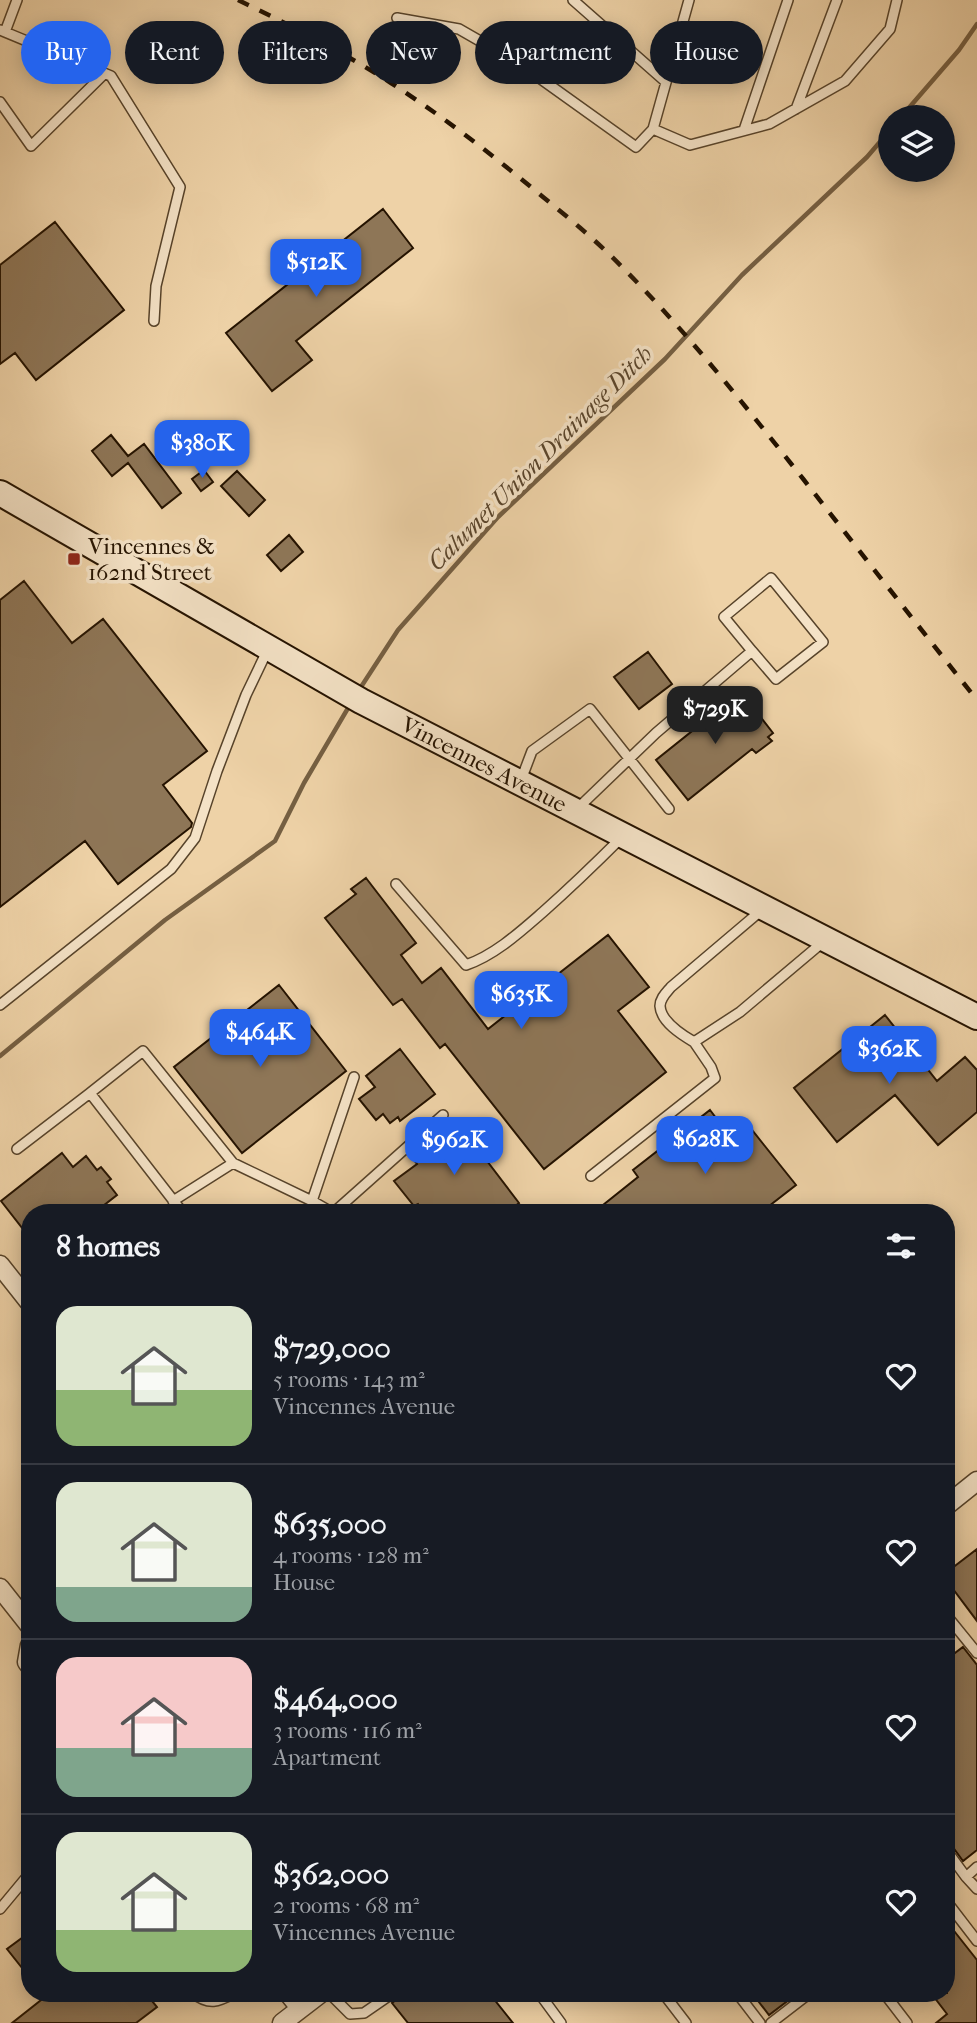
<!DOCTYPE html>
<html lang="en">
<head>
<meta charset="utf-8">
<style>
  body { margin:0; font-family:"IM FELL French Canon",serif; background:#242831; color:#f1f3f6; height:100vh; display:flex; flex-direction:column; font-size:26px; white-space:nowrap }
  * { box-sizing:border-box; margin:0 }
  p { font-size:23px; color:#9ea1a6 }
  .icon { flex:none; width:38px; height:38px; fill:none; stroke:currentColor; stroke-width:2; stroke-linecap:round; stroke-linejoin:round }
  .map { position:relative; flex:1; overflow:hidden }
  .details { position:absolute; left:21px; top:1204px; width:934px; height:798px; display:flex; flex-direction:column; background:#171b24; border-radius:28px; box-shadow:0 4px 18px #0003 }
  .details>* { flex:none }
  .guide { position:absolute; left:21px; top:21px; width:936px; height:63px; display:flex; gap:14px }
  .tools { position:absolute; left:878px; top:105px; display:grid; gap:14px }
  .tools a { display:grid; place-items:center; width:77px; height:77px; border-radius:50%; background:#171b24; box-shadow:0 4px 18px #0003; font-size:35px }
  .price { position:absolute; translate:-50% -60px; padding:0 16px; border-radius:14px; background:#2563eb; color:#fff; font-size:23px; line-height:46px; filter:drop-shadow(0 2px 4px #0008) }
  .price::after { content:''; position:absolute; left:50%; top:42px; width:21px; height:16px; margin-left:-10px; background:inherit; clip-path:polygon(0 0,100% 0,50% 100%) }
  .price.active { background:#222; color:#fff }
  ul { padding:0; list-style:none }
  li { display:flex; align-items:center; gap:21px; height:175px; padding:0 35px }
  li+li { border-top:2px solid #363941 }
  li span { display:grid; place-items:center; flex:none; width:196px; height:140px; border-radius:21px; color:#555 }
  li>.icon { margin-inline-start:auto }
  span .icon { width:84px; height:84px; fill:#fffc; stroke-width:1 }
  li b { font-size:30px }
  h2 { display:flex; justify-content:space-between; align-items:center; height:84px; padding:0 35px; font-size:30px }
  .chip { padding:0 24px; border-radius:32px; background:#171b24; box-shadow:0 4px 18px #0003; font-size:24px; line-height:63px }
  .chip.active { background:#2563eb; color:#fff }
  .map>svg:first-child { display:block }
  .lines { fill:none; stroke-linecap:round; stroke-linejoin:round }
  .stream { stroke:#755f42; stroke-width:4.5 }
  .building { fill:#8e7657; stroke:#251300; stroke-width:2 }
  .lane-casing { stroke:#57432a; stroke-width:12 }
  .street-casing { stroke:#57432a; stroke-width:21 }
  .secondary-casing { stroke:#251300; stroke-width:28 }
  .lane { stroke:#f4e2c6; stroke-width:9 }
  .street { stroke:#f4e2c6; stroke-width:18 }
  .secondary { stroke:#f4e2c6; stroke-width:24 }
  .rail { stroke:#251300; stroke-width:4.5; stroke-dasharray:12 12; stroke-linecap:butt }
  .poi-dot { fill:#8f2418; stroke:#f4e2c6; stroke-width:2.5 }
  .labels { text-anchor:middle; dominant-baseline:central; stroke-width:7; stroke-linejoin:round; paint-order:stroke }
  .poi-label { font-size:23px; fill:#251300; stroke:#f4e2c6; text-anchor:start }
  .street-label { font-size:23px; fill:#251300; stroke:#f4e2c6 }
  .water-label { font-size:24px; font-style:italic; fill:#5a452c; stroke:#f4e2c6 }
</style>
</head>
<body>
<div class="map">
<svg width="977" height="2023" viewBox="0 0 977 2023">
  <rect width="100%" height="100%" fill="#eed2a7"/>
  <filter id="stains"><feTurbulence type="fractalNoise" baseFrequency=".00286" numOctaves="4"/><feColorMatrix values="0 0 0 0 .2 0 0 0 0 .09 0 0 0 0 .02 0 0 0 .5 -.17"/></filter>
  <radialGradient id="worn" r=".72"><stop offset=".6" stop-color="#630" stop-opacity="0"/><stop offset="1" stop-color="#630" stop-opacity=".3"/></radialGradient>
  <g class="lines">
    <path class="stream" d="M 901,117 L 959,50 L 977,24
      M 359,690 L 398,630 L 498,517 L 665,359 L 742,275 L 867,157 L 891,129
      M 0,1056 L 165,920 L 275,841 L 304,783 L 351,703"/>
  </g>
  <path class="building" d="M 383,209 L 413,248 L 296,341 L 312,360 L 272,391 L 226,333 Z
    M 55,222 L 124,310 L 36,380 L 15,353 L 0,364 L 0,265 Z
    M 111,435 L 128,456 L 144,444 L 181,493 L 162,508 L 128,463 L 112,476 L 92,451 Z
    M 204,470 L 213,482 L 201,491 L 192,479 Z
    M 237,471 L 265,500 L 249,516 L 221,486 Z
    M 289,535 L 303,552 L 281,571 L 267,555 Z
    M 24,581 L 72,643 L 103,619 L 207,751 L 163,785 L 192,823 L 191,827 L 118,884 L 85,841 L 0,907 L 0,600 Z
    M 648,652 L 672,684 L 639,709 L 614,677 Z
    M 741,692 L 773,733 L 768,737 L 772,741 L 756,753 L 752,749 L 688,800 L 656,760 Z
    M 366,878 L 416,943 L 401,955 L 422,983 L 441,968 L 488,1029 L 608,935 L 649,987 L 618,1011 L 666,1072 L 544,1169 L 445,1044 L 440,1048 L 402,999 L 393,1005 L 325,918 L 356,894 L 351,889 Z
    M 279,985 L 346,1071 L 242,1153 L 174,1067 Z
    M 885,1015 L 937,1081 L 965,1057 L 977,1070 L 977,1112 L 938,1145 L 895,1095 L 837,1142 L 794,1088 Z
    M 400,1049 L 435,1094 L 400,1121 L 398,1117 L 390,1123 L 383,1114 L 376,1120 L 359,1099 L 375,1087 L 366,1076 Z
    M 710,1110 L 735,1143 L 752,1130 L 796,1185 L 760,1213 L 593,1213 L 638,1177 L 633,1170 Z
    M 455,1119 L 519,1203 L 507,1213 L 455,1213 L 450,1207 L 442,1213 L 425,1213 L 418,1204 L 414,1206 L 394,1181 L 417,1164 L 409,1154 Z
    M 62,1153 L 73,1167 L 86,1156 L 97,1170 L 101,1167 L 111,1179 L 107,1182 L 117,1195 L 103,1206 L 109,1213 L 30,1213 L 30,1238 L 1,1201 Z
    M 977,1549 L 977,1621 L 947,1581 L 947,1572 Z
    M 963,1647 L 977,1665 L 977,1850 L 963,1861 L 947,1839 L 947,1659 Z
    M 947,1922 L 977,1960 L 977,2023 L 936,2023 L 947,2014 L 931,1993 L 947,1993 Z
    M 30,1932 L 30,1978 L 7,1949 Z
    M 50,1993 L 163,1993 L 152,2001 L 157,2007 L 136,2023 L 12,2023 Z
    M 405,1993 L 489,1993 L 513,2023 L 408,2023 L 392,2003 Z
    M 752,1993 L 798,1993 L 769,2015 Z"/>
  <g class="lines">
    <g class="lane-casing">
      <path id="lane" d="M 573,0 L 666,82
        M 689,0 L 653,129 L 690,145 L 769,124 L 845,81 L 890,29 L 897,0
        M 397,18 L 459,29 L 520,64 L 636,147 L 653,129
        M 0,30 L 111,76 L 180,187 L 156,286 L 154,321
        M 5,32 L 17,0
        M 0,102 L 31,146 L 104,74
        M 796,109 L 837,0
        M 744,130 L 788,0
        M 521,780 L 532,751 L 590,709 L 669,809
        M 577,809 L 656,733 L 752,651 L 724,617 L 771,578 L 823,642 L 776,679 L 752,651
        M 396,884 L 466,965 C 495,955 520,932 543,912 C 570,888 596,863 622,837
        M 763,909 L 671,987 C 667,992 660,998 660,1006 C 661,1022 682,1035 694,1042 L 740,1012 L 823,942
        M 0,1005 L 171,869 L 195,838 L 217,771 L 246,695 L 268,649
        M 90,1093 L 143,1051 L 233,1163
        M 17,1149 L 90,1093 L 183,1213
        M 591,1176 L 715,1078 L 711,1067 L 694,1042
        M 173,1201 L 233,1163 L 312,1201 L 333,1213
        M 312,1201 L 354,1077
        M 333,1213 L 443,1115
        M 947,1616 L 977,1653
        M 947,1851 L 966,1877 L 977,1867
        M 966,1877 L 977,1889
        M 947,1902 L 977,1941
        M 0,1909 L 30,1873
        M 193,1993 C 209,2006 218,2002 235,1993
        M 329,1993 L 350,2014 L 364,2013 L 393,1993
        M 539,1993 L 561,2023
        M 663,1993 L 686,2023
        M 737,1993 L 760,2023
        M 884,1993 L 907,2023
        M 771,2023 L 810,1993"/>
    </g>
    <g class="street-casing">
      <path id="street" d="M 0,1265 L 30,1303
        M 947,1505 L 977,1481
        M 0,1588 L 30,1626
        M 30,1645 L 27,1662 L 30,1666
        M 288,1993 L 300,2008
        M 282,2023 L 321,1993"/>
    </g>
    <g class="secondary-casing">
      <g id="secondary">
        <path id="s1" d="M 0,493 L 361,701 L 977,1017"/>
      </g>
    </g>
    <use href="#lane" class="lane"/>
    <use href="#street" class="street"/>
    <use href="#secondary" class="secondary"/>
    <path class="rail" d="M 238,0 C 290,25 343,52 391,83 C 445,118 494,156 543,197 C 570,219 598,242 622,267 C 688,333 746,407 804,480 C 861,553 919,627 977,700"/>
  </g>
  <rect class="poi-dot" x="67" y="552" width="14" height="14" rx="3.5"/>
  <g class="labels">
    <g class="poi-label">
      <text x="88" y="546">Vincennes &amp;<tspan x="88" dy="26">162nd Street</tspan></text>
    </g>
    <g class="street-label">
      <text stroke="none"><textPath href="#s1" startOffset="555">Vincennes Avenue</textPath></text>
    </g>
    <g class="water-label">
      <text transform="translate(540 458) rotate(-45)">Calumet Union Drainage Ditch</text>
    </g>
  </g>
  <rect width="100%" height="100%" filter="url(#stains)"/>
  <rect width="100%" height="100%" fill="url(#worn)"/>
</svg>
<div class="tools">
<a><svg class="icon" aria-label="layers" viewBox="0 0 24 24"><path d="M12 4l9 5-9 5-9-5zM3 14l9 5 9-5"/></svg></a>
</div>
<b class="price" style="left:316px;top:299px">$512K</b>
<b class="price" style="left:202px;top:480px">$380K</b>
<b class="price active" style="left:715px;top:746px">$729K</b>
<b class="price" style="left:521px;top:1031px">$635K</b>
<b class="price" style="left:260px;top:1069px">$464K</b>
<b class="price" style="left:889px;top:1086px">$362K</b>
<b class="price" style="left:705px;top:1176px">$628K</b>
<b class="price" style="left:454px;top:1177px">$962K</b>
<div class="guide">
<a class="chip active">Buy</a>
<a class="chip">Rent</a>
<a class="chip">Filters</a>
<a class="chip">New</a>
<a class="chip">Apartment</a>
<a class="chip">House</a>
</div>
<section class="details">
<h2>8 homes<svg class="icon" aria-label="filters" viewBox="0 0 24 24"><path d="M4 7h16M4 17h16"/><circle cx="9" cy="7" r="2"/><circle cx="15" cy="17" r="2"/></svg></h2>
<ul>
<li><span style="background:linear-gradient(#dfe7d0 60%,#8fb573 0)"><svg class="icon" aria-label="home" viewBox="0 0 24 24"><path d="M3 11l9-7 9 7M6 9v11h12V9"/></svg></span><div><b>$729,000</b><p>5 rooms · 143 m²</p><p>Vincennes Avenue</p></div><svg class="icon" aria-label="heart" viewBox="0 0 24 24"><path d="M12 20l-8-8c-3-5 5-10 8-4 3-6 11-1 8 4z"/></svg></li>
<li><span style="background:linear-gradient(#dfe7d0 75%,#7fa58c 0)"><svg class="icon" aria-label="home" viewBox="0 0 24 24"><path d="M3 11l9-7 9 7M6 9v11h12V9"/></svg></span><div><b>$635,000</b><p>4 rooms · 128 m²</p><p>House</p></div><svg class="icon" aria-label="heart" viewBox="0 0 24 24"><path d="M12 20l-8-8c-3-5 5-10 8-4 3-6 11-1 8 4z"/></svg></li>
<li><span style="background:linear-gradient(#f6c9c9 65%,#7fa58c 0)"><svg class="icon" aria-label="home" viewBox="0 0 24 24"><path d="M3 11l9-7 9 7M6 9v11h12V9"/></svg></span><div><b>$464,000</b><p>3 rooms · 116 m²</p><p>Apartment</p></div><svg class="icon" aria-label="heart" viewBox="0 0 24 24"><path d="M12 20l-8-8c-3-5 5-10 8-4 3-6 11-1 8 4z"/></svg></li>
<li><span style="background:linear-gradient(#dfe7d0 70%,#8fb573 0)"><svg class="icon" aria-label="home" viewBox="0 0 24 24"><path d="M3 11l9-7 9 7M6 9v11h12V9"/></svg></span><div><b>$362,000</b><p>2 rooms · 68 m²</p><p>Vincennes Avenue</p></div><svg class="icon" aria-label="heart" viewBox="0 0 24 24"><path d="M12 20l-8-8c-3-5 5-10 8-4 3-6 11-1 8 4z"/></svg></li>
</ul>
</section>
</div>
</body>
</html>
